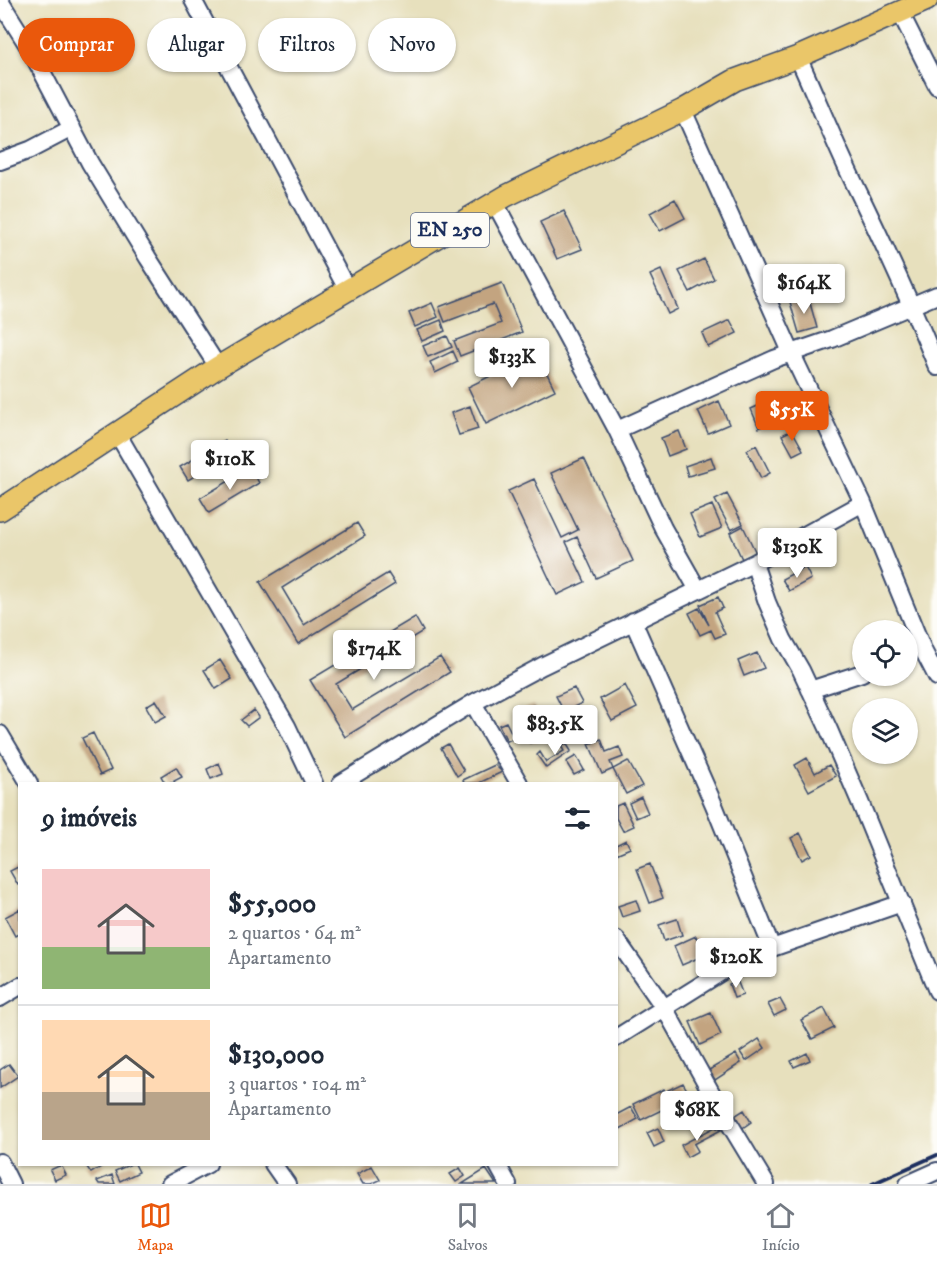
<!DOCTYPE html>
<html lang="pt">
<head>
<meta charset="utf-8">
<style>
  body { margin:0; font-family:"IM FELL DW Pica",serif; background:#f6f6f7; color:#1f2937; height:100vh; display:flex; flex-direction:column; font-size:22px; white-space:nowrap }
  * { box-sizing:border-box; margin:0 }
  p { font-size:20px; color:#747a83 }
  .icon { flex:none; width:33px; height:33px; fill:none; stroke:currentColor; stroke-width:2; stroke-linecap:round; stroke-linejoin:round }
  .map { position:relative; flex:1; overflow:hidden }
  .side { position:absolute; left:18px; top:782px; width:600px; height:384px; display:flex; flex-direction:column; background:#fff; border-radius:0px; box-shadow:0 2px 4px #0004 }
  .side>* { flex:none }
  .banner { position:absolute; left:18px; top:18px; width:600px; height:54px; display:flex; gap:12px }
  .buttons { position:absolute; left:852px; top:620px; display:grid; gap:12px }
  .buttons a { display:grid; place-items:center; width:66px; height:66px; border-radius:50%; background:#fff; box-shadow:0 2px 4px #0004; font-size:30px }
  .price { position:absolute; translate:-50% -51px; padding:0 14px; border-radius:6px; background:#fff; color:#222; font-size:20px; line-height:39px; filter:drop-shadow(0 2px 3px #0008) }
  .price::after { content:''; position:absolute; left:50%; top:36px; width:18px; height:14px; margin-left:-9px; background:inherit; clip-path:polygon(0 0,100% 0,50% 100%) }
  .price.current { background:#ea580c; color:#fff }
  ul { padding:0; list-style:none }
  li { display:flex; align-items:center; gap:18px; height:150px; padding:0 24px }
  li+li { border-top:2px solid #e0e1e3 }
  li span { display:grid; place-items:center; flex:none; width:168px; height:120px; border-radius:0px; color:#555 }
  li>.icon { margin-inline-start:auto }
  span .icon { width:72px; height:72px; fill:#fffc; stroke-width:1 }
  li b { font-size:26px }
  h2 { display:flex; justify-content:space-between; align-items:center; height:72px; padding:0 24px; font-size:26px }
  .pill { padding:0 21px; border-radius:27px; background:#fff; box-shadow:0 2px 4px #0004; font-size:21px; line-height:54px }
  .pill.current { background:#ea580c; color:#fff }
  .tab-bar { display:flex; justify-content:space-around; align-items:center; height:84px; border-top:2px solid #e0e1e3; background:#fff; font-size:16px; color:#747a83 }
  .tab-bar a { display:grid; justify-items:center; gap:3px }
  .tab-bar .current { color:#ea580c }
  .map>svg:first-child { display:block }
  .building { fill:#c3a480 }
  .lines { fill:none; stroke-linecap:round; stroke-linejoin:round }
  .minor-casing { stroke:#3a4a6c; stroke-width:20 }
  .major-casing { stroke:#3a4a6c; stroke-width:24 }
  .minor { stroke:#fff; stroke-width:16 }
  .major { stroke:#eac669; stroke-width:21 }
  .rail { stroke:#1b2f5e; stroke-width:4 }
  .labels { text-anchor:middle; dominant-baseline:central; stroke-width:4.5; stroke-linejoin:round; paint-order:stroke }
  .shield { fill:#fdfcf7; stroke:#5f6c8c; stroke-width:1.5 }
  .shield-label { font-size:20px; font-weight:bold; fill:#1b2f5e }
</style>
</head>
<body>
<div class="map">
<svg width="937" height="1184" viewBox="0 0 937 1184">
  <rect width="100%" height="100%" fill="#fdfcf7"/>
  <filter id="ink" filterUnits="userSpaceOnUse"><feTurbulence type="fractalNoise" baseFrequency=".0167" numOctaves="2"/><feDisplacementMap in="SourceGraphic" scale="12" xChannelSelector="R" yChannelSelector="G"/><feConvolveMatrix kernelMatrix="1 2 1 2 8 2 1 2 1" color-interpolation-filters="sRGB"/></filter>
  <filter id="wash" filterUnits="userSpaceOnUse"><feTurbulence type="fractalNoise" baseFrequency=".008" numOctaves="4" result="noise"/><feDisplacementMap in="SourceGraphic" scale="24" xChannelSelector="R" yChannelSelector="G"/><feGaussianBlur stdDeviation="1.35" result="paint"/><feColorMatrix in="noise" values="0 0 0 0 0 0 0 0 0 0 0 0 0 0 0 0 0 1.4 0 .05"/><feComposite in="paint" operator="in"/></filter>
  <g filter="url(#wash)">
    <rect width="100%" height="100%" fill="#e7e0bd"/>
    <g id="blocks">
      <path class="building" d="M 675,199 L 685,218 L 660,231 L 650,213 Z
        M 564,211 L 582,249 L 557,259 L 540,222 Z
        M 704,259 L 714,279 L 690,292 L 679,271 Z
        M 661,270 L 678,309 L 668,314 L 650,275 Z
        M 502,283 L 522,332 L 460,356 L 454,341 L 501,323 L 493,304 L 445,322 L 439,307 Z
        M 808,296 L 817,328 L 799,333 L 790,302 Z
        M 432,303 L 438,317 L 415,327 L 409,313 Z
        M 441,320 L 445,331 L 422,341 L 417,330 Z
        M 730,320 L 737,333 L 708,347 L 702,333 Z
        M 447,336 L 452,347 L 428,357 L 423,346 Z
        M 453,351 L 458,362 L 435,373 L 430,362 Z
        M 537,353 L 555,390 L 486,424 L 468,387 Z
        M 719,401 L 729,424 L 708,433 L 698,411 Z
        M 769,401 L 777,419 L 759,428 L 751,409 Z
        M 470,406 L 478,429 L 459,435 L 451,413 Z
        M 792,430 L 803,450 L 793,455 L 782,435 Z
        M 679,431 L 686,449 L 668,456 L 661,438 Z
        M 225,441 L 232,454 L 188,480 L 180,467 Z
        M 756,445 L 770,473 L 761,478 L 747,450 Z
        M 243,453 L 249,462 L 238,469 L 233,459 Z
        M 711,457 L 715,468 L 688,476 L 685,466 Z
        M 584,458 L 633,561 L 596,578 L 577,537 L 566,542 L 585,582 L 557,595 L 508,491 L 534,479 L 562,538 L 578,530 L 551,473 Z
        M 251,468 L 259,483 L 209,513 L 200,498 Z
        M 727,494 L 743,524 L 731,530 L 715,500 Z
        M 712,505 L 722,528 L 700,537 L 690,514 Z
        M 357,523 L 365,536 L 282,588 L 304,625 L 388,573 L 395,584 L 298,644 L 260,582 Z
        M 743,526 L 756,553 L 742,559 L 730,533 Z
        M 805,567 L 811,579 L 789,591 L 782,579 Z
        M 718,597 L 723,608 L 715,612 L 725,634 L 715,638 L 711,630 L 700,635 L 689,613 L 699,608 L 709,625 L 700,605 Z
        M 415,617 L 423,631 L 336,684 L 352,710 L 440,657 L 450,672 L 345,737 L 310,680 Z
        M 757,653 L 764,668 L 744,676 L 738,661 Z
        M 220,660 L 232,679 L 216,689 L 204,670 Z
        M 625,685 L 637,708 L 612,721 L 600,699 Z
        M 574,688 L 582,703 L 564,712 L 556,696 Z
        M 156,700 L 166,716 L 155,722 L 146,706 Z
        M 533,705 L 540,720 L 523,729 L 515,714 Z
        M 254,710 L 259,717 L 247,726 L 241,720 Z
        M 506,722 L 514,738 L 507,741 L 499,725 Z
        M 551,724 L 558,730 L 530,743 L 526,735 Z
        M 93,733 L 111,770 L 100,775 L 82,738 Z
        M 601,739 L 606,752 L 619,747 L 623,757 L 610,762 L 613,769 L 602,774 L 589,744 Z
        M 566,743 L 571,751 L 546,768 L 537,755 L 540,752 L 546,762 L 564,751 L 561,746 Z
        M 448,744 L 464,771 L 457,776 L 441,748 Z
        M 576,756 L 584,770 L 574,775 L 566,762 Z
        M 807,758 L 815,773 L 829,765 L 836,776 L 809,791 L 795,765 Z
        M 628,761 L 642,786 L 626,794 L 613,769 Z
        M 219,763 L 223,774 L 211,779 L 207,769 Z
        M 495,765 L 502,772 L 479,783 L 464,783 L 463,780 Z
        M 176,767 L 182,777 L 174,781 L 175,783 L 165,783 L 161,776 Z
        M 641,797 L 648,813 L 636,818 L 629,803 Z
        M 623,803 L 634,826 L 623,831 L 616,818 L 616,806 Z
        M 800,833 L 811,855 L 802,860 L 791,838 Z
        M 626,840 L 630,848 L 616,854 L 616,845 Z
        M 650,864 L 663,898 L 650,903 L 637,869 Z
        M 20,866 L 20,884 L 18,885 L 10,871 Z
        M 636,900 L 640,911 L 622,917 L 618,906 Z
        M 20,909 L 20,933 L 15,936 L 5,917 Z
        M 677,919 L 682,935 L 664,941 L 659,925 Z
        M 696,936 L 705,955 L 682,965 L 674,946 Z
        M 737,980 L 743,995 L 734,998 L 729,984 Z
        M 780,999 L 786,1010 L 774,1016 L 768,1004 Z
        M 824,1008 L 834,1028 L 812,1039 L 801,1020 Z
        M 711,1013 L 721,1035 L 700,1045 L 690,1022 Z
        M 759,1039 L 765,1048 L 746,1061 L 740,1052 Z
        M 807,1053 L 810,1060 L 794,1067 L 791,1061 Z
        M 736,1054 L 741,1063 L 715,1080 L 709,1070 Z
        M 9,1064 L 18,1076 L 0,1088 L 0,1070 Z
        M 683,1083 L 687,1090 L 671,1097 L 668,1090 Z
        M 664,1089 L 672,1105 L 641,1120 L 633,1104 Z
        M 631,1107 L 638,1119 L 620,1129 L 616,1123 L 616,1115 Z
        M 744,1110 L 751,1122 L 741,1129 L 733,1117 Z
        M 715,1127 L 721,1130 L 694,1144 L 698,1151 L 687,1157 L 681,1145 Z
        M 658,1128 L 664,1142 L 654,1147 L 647,1133 Z
        M 85,1164 L 106,1164 L 91,1173 Z
        M 131,1164 L 135,1164 L 139,1172 L 120,1181 L 115,1171 Z
        M 61,1165 L 66,1175 L 55,1180 L 50,1170 Z
        M 372,1166 L 380,1180 L 371,1184 L 363,1184 L 357,1174 Z
        M 460,1168 L 465,1176 L 456,1182 L 450,1174 Z
        M 486,1169 L 496,1184 L 462,1184 Z
        M 112,1175 L 115,1184 L 99,1184 L 97,1181 Z"/>
    </g>
  </g>
  <g filter="url(#ink)">
    <use href="#blocks" fill-opacity="0" stroke="#3a4a6c" stroke-width="1.5"/>
    <g class="lines">
      <g class="minor-casing">
        <path id="minor" d="M 193,0 L 347,289
          M 0,1 L 30,49 L 90,163 L 148,258 L 218,367
          M 900,12 L 937,86
          M 798,57 C 818,101 836,147 858,191 C 886,249 913,307 937,367
          M 683,110 L 791,352 L 863,503 L 924,652 L 937,677
          M 0,161 L 30,150 L 72,128
          M 495,203 L 617,430 L 663,528 L 698,590
          M 617,430 L 774,359 L 832,339 L 937,295
          M 117,433 L 287,726 L 314,783
          M 754,563 L 767,602 L 783,639 L 801,670 L 829,730 L 860,802 L 937,991
          M 633,621 L 714,805 L 772,948
          M 810,690 L 862,673
          M 473,703 L 519,783
          M 0,734 L 29,783
          M 341,783 L 473,703 L 542,666 L 754,563 L 863,503
          M 616,939 L 665,1009 L 717,1103 L 766,1184
          M 0,998 L 20,986
          M 616,1038 L 723,971 L 745,960 L 772,948 L 902,903
          M 0,1162 L 11,1184
          M 273,1164 L 287,1184
          M 497,1164 L 508,1184
          M 170,1184 L 208,1164
          M 908,1184 L 937,1171"/>
      </g>
      <g class="major-casing">
        <path id="major" d="M 0,510 L 218,367 L 506,196 L 683,110 L 735,80 L 798,57 L 927,0"/>
      </g>
      <use href="#minor" class="minor"/>
      <use href="#major" class="major"/>
      <path class="rail" d="M 872,1184 L 937,1155"/>
    </g>
  </g>
  <g class="labels">
    <rect class="shield" x="411" y="213" width="78" height="34" rx="4.5"/>
    <g class="shield-label">
      <text x="450" y="230">EN 250</text>
    </g>
  </g>
</svg>
<div class="buttons">
<a><svg class="icon" aria-label="locate" viewBox="0 0 24 24"><circle cx="12" cy="12" r="6"/><path d="M12 2v4M12 18v4M2 12h4M18 12h4"/></svg></a>
<a><svg class="icon" aria-label="layers" viewBox="0 0 24 24"><path d="M12 4l9 5-9 5-9-5zM3 14l9 5 9-5"/></svg></a>
</div>
<b class="price" style="left:804px;top:315px">$164K</b>
<b class="price" style="left:512px;top:389px">$133K</b>
<b class="price current" style="left:792px;top:442px">$55K</b>
<b class="price" style="left:230px;top:491px">$110K</b>
<b class="price" style="left:797px;top:579px">$130K</b>
<b class="price" style="left:374px;top:681px">$174K</b>
<b class="price" style="left:555px;top:756px">$83.5K</b>
<b class="price" style="left:736px;top:989px">$120K</b>
<b class="price" style="left:697px;top:1142px">$68K</b>
<div class="banner">
<a class="pill current">Comprar</a>
<a class="pill">Alugar</a>
<a class="pill">Filtros</a>
<a class="pill">Novo</a>
</div>
<section class="side">
<h2>9 imóveis<svg class="icon" aria-label="filters" viewBox="0 0 24 24"><path d="M4 7h16M4 17h16"/><circle cx="9" cy="7" r="2"/><circle cx="15" cy="17" r="2"/></svg></h2>
<ul>
<li><span style="background:linear-gradient(#f6c9c9 65%,#8fb573 0)"><svg class="icon" aria-label="home" viewBox="0 0 24 24"><path d="M3 11l9-7 9 7M6 9v11h12V9"/></svg></span><div><b>$55,000</b><p>2 quartos · 64 m²</p><p>Apartamento</p></div></li>
<li><span style="background:linear-gradient(#ffd9b3 60%,#b9a48a 0)"><svg class="icon" aria-label="home" viewBox="0 0 24 24"><path d="M3 11l9-7 9 7M6 9v11h12V9"/></svg></span><div><b>$130,000</b><p>3 quartos · 104 m²</p><p>Apartamento</p></div></li>
</ul>
</section>
</div>
<nav class="tab-bar">
<a class="current"><svg class="icon" aria-label="map" viewBox="0 0 24 24"><path d="M3 6l6-2 6 2 6-2v14l-6 2-6-2-6 2zM9 4v14M15 6v14"/></svg>Mapa</a>
<a><svg class="icon" aria-label="saved" viewBox="0 0 24 24"><path d="M7 4h10v16l-5-4-5 4z"/></svg>Salvos</a>
<a><svg class="icon" aria-label="home" viewBox="0 0 24 24"><path d="M3 11l9-7 9 7M6 9v11h12V9"/></svg>Início</a>
</nav>
</body>
</html>
